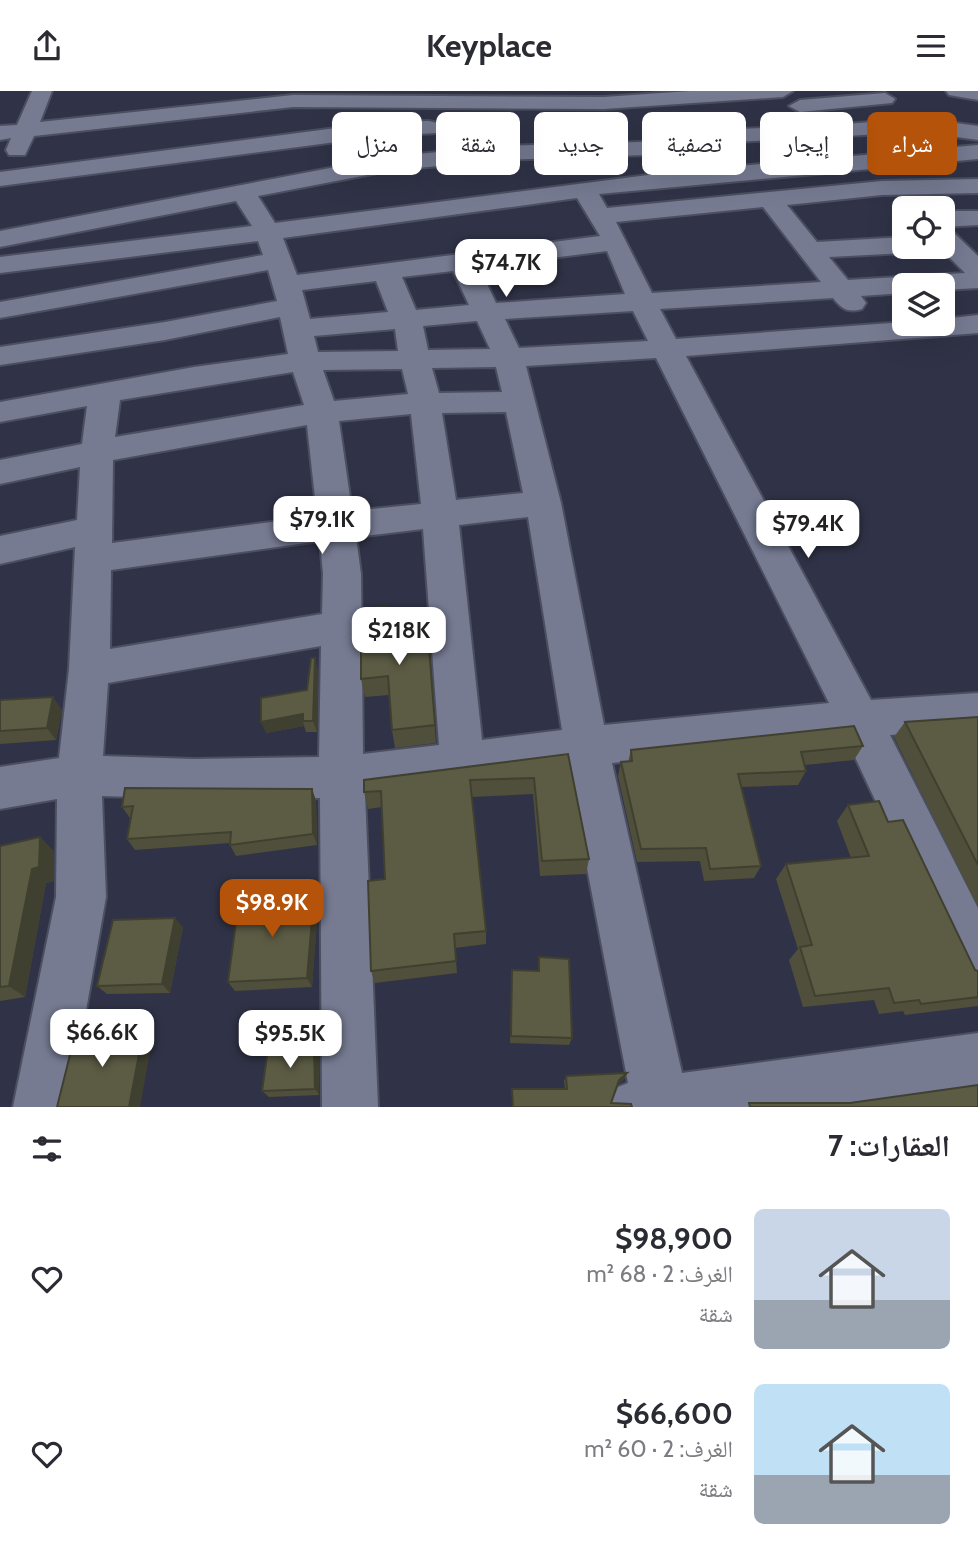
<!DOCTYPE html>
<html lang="ar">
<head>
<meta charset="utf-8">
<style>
  body { margin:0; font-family:Cabin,"Noto Naskh Arabic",sans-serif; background:#f7f7f7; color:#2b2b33; direction:rtl; height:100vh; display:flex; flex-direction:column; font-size:26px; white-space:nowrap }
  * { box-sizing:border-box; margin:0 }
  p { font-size:23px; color:#7c7c81 }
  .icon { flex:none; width:38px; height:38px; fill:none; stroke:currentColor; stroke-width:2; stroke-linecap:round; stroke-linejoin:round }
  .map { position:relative; height:1016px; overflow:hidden; direction:ltr }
  .sheet { display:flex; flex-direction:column; background:#fff; flex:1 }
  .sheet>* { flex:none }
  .banner { position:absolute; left:21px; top:21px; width:936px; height:63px; direction:rtl; display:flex; gap:14px }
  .fabs { position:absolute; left:892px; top:105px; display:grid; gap:14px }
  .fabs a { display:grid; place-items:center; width:63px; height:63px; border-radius:10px; background:#fff; box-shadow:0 7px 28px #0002; font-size:35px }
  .price { position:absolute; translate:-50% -60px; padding:0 16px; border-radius:14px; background:#fff; color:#222; font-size:23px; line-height:46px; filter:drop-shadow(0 2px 4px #0008) }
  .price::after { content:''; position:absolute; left:50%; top:42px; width:21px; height:16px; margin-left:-10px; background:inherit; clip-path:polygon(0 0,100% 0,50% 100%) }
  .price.selected { background:#b45309; color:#fff }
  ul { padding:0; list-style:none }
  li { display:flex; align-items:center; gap:21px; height:175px; padding:0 28px }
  li span { display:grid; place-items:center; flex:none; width:196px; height:140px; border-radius:10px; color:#555 }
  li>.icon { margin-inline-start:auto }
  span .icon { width:84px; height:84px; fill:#fffc; stroke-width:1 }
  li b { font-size:30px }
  h2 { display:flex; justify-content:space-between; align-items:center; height:84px; padding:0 28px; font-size:30px }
  .chip { padding:0 24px; border-radius:10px; background:#fff; box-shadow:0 7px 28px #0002; font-size:24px; line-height:63px }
  .chip.selected { background:#b45309; color:#fff }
  header { display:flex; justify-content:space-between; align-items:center; height:91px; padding:0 28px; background:#fff; font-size:32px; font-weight:800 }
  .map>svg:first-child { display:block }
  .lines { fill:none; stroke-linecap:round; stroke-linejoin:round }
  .minor-casing { stroke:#4c4f60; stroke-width:4 }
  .minor { fill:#767b92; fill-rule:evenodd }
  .wall { fill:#4f4f3b }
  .shaded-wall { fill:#404030 }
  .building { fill:#5c5c45; stroke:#404030; stroke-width:2 }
</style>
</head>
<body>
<header><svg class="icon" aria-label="menu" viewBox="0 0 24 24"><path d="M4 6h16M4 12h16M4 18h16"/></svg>Keyplace<svg class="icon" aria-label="share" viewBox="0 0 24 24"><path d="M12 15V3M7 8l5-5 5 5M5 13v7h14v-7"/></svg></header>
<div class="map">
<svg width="978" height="1016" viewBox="0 0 978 1016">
  <rect width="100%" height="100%" fill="#303347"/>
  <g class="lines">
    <g class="minor-casing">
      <path id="minor" d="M 32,0 L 52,0 L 40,31 L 293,4 L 604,6 L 690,0 L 793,0 L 783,6 L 604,18 L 293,16 L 34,45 L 25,64 L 9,64 L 6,59 L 11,47 L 0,49 L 0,35 L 17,34 Z
        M 946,0 L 978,0 L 978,9 L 949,4 Z
        M 885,2 L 895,8 L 892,12 L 800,21 L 789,15 L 800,9 Z
        M 920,27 L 978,35 L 978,49 L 920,41 L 697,53 L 701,73 L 694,79 L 978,54 L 978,68 L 599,103 L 607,117 L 882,90 L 978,88 L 978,102 L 882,104 L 787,114 L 817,151 L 905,146 L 905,156 L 917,156 L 905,162 L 829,166 L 848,189 L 965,182 L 939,156 L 943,156 L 943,137 L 952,140 L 978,165 L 978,197 L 943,199 L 943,194 L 905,194 L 905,202 L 861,205 L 866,212 L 862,218 C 847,222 842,218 833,207 L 660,218 L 676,248 L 905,231 L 943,233 L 943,228 L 978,224 L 978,242 L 686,265 L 871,609 L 978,602 L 978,638 L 890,644 L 978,817 L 978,898 L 960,890 L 846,647 L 612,672 L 682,982 L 978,942 L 978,996 L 839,1016 L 610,1016 L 618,996 L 628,992 L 568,677 L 365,703 L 378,1016 L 322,1016 L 320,707 L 194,708 L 102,705 L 106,806 L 69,1016 L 13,1016 L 56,806 L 57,708 L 0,718 L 0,676 L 59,667 L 69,578 L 75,456 L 0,473 L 0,445 L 77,429 L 80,376 L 0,393 L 0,369 L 82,353 L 87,315 L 0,331 L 0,311 L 194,276 L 288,263 L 280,226 L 165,249 L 0,274 L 0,256 L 165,231 L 277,210 L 268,179 L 0,227 L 0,211 L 263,164 L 258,150 L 0,182 L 0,166 L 252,135 L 236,110 L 0,156 L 0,140 L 388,66 L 498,55 L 674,50 L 677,42 L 685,40 L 821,35 ZM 676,63 L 677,73 L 687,79 L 275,132 L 258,105 L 388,80 L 498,69 ZM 577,107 L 600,145 L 297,184 L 283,147 ZM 763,116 L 821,191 L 652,202 L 616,131 ZM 607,160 L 625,203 L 496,212 L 479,176 ZM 453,180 L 469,214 L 416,219 L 402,186 ZM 376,190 L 388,221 L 310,228 L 302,199 ZM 633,220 L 648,250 L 519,257 L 505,228 ZM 477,230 L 490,258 L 428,259 L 423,235 ZM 395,238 L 398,260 L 318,261 L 314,245 ZM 656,267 L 829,612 L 604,634 L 561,412 L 526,275 ZM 496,276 L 502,301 L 439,302 L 432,277 ZM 402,278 L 408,303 L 334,310 L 323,279 ZM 293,281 L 304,314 L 115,346 L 120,309 ZM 506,321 L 523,402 L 456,409 L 442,322 ZM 411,323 L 421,413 L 352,420 L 339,330 ZM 307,334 L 317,425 L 112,452 L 113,369 ZM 528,426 L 562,639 L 482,649 L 459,434 ZM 423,438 L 439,654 L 363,663 L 361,483 L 356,446 ZM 320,450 L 323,483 L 322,523 L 110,558 L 111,479 ZM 321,555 L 319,666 L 194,668 L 103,665 L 108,592 Z
        M 429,30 L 437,32 L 440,37 L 437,42 L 382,45 L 0,95 L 0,81 L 382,31 Z
        M 943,120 L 978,120 L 978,134 L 943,136 Z"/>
    </g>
    <use href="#minor" class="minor"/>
  </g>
  <path class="wall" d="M 386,516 L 388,535 L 427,531 L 436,652 L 395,657 L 392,639 L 389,604 L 365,606 L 361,588 Z
    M 318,579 L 317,641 L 306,641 L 304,635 L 266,642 L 307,599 Z
    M 0,608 L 1,609 L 62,619 L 56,649 L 0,653 Z
    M 978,626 L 978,816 L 894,646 L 905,631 Z
    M 863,655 L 854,669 L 805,674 L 806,680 L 798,694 L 741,696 L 761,775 L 754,787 L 704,790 L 700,770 L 637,771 L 618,685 L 621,671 L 628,671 L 631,659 Z
    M 568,663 L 589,768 L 586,783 L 540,785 L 533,703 L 472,706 L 486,840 L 486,853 L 455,857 L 457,882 L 375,892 L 371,880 L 385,788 L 382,716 L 368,718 L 364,701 Z
    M 312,698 L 316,710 L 317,754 L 236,765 L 230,754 L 230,752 L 135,759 L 127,748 L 131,727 L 130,727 L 122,716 Z
    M 848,714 L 888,731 L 975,879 L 978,880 L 978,915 L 905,924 L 903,920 L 879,923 L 874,909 L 803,916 L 789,869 L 798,858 L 776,788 L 786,773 L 851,767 L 837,730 Z
    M 40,746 L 54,761 L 54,790 L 46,792 L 25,906 L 0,910 L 0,755 Z
    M 314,805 L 318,815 L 312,896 L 235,900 L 228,891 Z
    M 183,836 L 170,902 L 107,903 L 97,895 Z
    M 539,866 L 572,947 L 569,954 L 510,952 L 512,888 L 538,880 Z
    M 319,963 L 319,1004 L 269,1006 L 262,1000 Z
    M 627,982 L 624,988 L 617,994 L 611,1012 L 632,1016 L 512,1016 L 512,998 L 565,998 L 564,990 L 566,985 Z"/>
  <path class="shaded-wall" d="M 315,567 L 318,579 L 317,641 L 313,630 Z
    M 53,606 L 62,619 L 56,649 L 47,637 Z
    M 303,623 L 303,630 L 304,635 L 266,642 L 261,631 Z
    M 312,698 L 316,710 L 317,754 L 313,743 Z
    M 40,746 L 54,761 L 54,790 L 46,792 L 25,906 L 9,895 L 32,778 Z
    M 314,805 L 318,815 L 312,896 L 307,887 Z
    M 175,827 L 183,836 L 170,902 L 162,893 Z
    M 144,937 L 153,944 L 140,1016 L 129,1016 Z
    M 314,957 L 319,963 L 319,1004 L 315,998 Z
    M 627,982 L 624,988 L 616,995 L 619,989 Z"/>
  <path class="building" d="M 386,516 L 387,535 L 427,531 L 435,634 L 392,639 L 388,585 L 361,588 L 361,518 Z
    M 311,567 L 315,567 L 313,630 L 303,630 L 303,623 L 261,631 L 261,607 L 307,599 Z
    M 53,606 L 47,637 L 0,640 L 0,609 Z
    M 978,626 L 978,774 L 905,631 Z
    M 854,635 L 863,655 L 801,661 L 806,680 L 738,683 L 761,775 L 710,778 L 706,757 L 641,758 L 621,671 L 632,670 L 631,659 Z
    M 568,663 L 589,768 L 542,770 L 534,687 L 470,689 L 486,840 L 454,843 L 456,870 L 371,880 L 368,790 L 385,788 L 381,700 L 364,701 L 364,689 Z
    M 125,697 L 312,698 L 313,743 L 230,754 L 231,741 L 127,748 L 133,715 L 122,716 Z
    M 879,710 L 888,731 L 903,729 L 975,879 L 978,880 L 978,906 L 921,913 L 919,909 L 894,912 L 889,897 L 815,905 L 800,856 L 812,854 L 786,773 L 869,765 L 848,714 Z
    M 40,746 L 39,776 L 32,778 L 9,895 L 0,896 L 0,755 Z
    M 314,805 L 307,887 L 228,891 L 239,809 Z
    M 175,827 L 162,893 L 97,895 L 113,829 Z
    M 539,866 L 569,868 L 572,947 L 511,945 L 512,879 L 539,880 Z
    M 144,937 L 129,1016 L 57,1016 L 76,940 Z
    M 314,957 L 315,998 L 262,1000 L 268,958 Z
    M 627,982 L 619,989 L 611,1012 L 631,1013 L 632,1016 L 513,1016 L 512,998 L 567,998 L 566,985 Z
    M 978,994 L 978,1016 L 750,1016 L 749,1012 L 850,1012 Z"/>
</svg>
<div class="fabs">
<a><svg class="icon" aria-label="locate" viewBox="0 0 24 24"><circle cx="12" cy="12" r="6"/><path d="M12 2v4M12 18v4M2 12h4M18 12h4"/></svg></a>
<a><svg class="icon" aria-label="layers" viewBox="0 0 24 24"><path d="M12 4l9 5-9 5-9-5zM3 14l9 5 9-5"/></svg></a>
</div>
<b class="price" style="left:506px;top:208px">$74.7K</b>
<b class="price" style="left:322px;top:465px">$79.1K</b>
<b class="price" style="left:808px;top:469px">$79.4K</b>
<b class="price" style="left:399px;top:576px">$218K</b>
<b class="price selected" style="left:272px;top:848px">$98.9K</b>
<b class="price" style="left:102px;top:978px">$66.6K</b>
<b class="price" style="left:290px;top:979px">$95.5K</b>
<div class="banner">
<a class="chip selected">شراء</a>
<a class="chip">إيجار</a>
<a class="chip">تصفية</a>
<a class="chip">جديد</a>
<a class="chip">شقة</a>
<a class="chip">منزل</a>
</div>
</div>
<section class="sheet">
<h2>العقارات: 7<svg class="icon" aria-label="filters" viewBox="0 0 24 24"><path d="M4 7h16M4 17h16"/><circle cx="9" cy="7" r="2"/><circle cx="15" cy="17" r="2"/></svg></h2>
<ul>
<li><span style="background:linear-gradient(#c9d6e8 65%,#9aa5b1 0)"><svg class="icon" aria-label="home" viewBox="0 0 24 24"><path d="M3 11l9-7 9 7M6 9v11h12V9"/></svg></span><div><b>$98,900</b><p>الغرف: 2 · 68 m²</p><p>شقة</p></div><svg class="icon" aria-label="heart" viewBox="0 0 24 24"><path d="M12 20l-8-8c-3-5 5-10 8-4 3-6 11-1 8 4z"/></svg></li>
<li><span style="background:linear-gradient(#bfe0f5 65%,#9aa5b1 0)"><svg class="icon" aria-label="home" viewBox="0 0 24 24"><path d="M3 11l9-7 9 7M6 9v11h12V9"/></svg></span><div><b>$66,600</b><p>الغرف: 2 · 60 m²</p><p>شقة</p></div><svg class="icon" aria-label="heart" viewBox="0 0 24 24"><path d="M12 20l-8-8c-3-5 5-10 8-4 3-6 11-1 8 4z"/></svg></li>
</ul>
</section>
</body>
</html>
